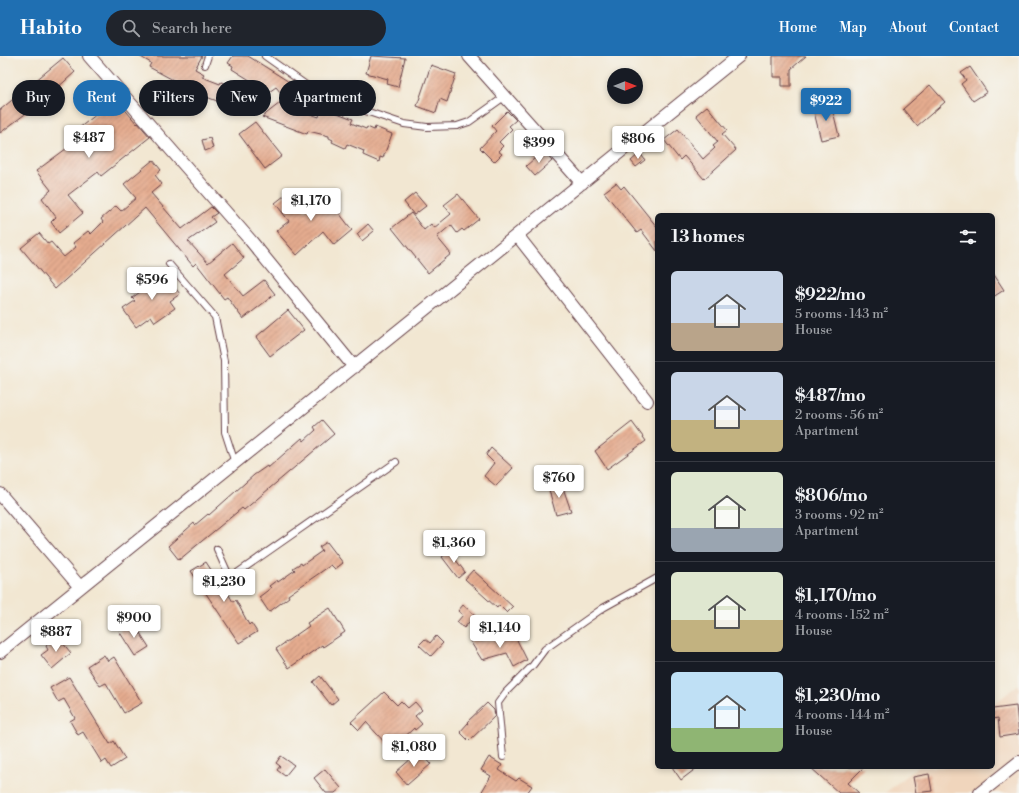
<!DOCTYPE html>
<html lang="en">
<head>
<meta charset="utf-8">
<style>
  body { margin:0; font-family:"Libre Bodoni",serif; background:#20242c; color:#f1f3f6; height:100vh; display:flex; flex-direction:column; font-size:15px; white-space:nowrap }
  * { box-sizing:border-box; margin:0 }
  p { font-size:13px; color:#9ea1a6 }
  .icon { flex:none; width:22px; height:22px; fill:none; stroke:currentColor; stroke-width:2; stroke-linecap:round; stroke-linejoin:round }
  .map { position:relative; flex:1; overflow:hidden }
  .side { position:absolute; left:655px; top:157px; width:340px; height:556px; display:flex; flex-direction:column; background:#171b24; border-radius:6px; box-shadow:0 2px 6px #0003 }
  .side>* { flex:none }
  .guide { position:absolute; left:12px; top:24px; width:380px; height:36px; display:flex; gap:8px }
  .needle { width:26px; rotate:90deg }
  .fabs { position:absolute; left:607px; top:12px; display:grid; gap:8px }
  .fabs a { display:grid; place-items:center; width:36px; height:36px; border-radius:50%; background:#171b24; box-shadow:0 2px 6px #0003; font-size:20px }
  .price { position:absolute; translate:-50% -34px; padding:0 9px; border-radius:4px; background:#fff; color:#222; font-size:13px; line-height:26px; filter:drop-shadow(0 1px 2px #0008) }
  .price::after { content:''; position:absolute; left:50%; top:24px; width:12px; height:9px; margin-left:-6px; background:inherit; clip-path:polygon(0 0,100% 0,50% 100%) }
  .price.on { background:#1f6fb2; color:#fff }
  ul { padding:0; list-style:none }
  li { display:flex; align-items:center; gap:12px; height:100px; padding:0 16px }
  li+li { border-top:1px solid #363941 }
  li span { display:grid; place-items:center; flex:none; width:112px; height:80px; border-radius:6px; color:#555 }
  li>.icon { margin-inline-start:auto }
  span .icon { width:48px; height:48px; fill:#fffc; stroke-width:1 }
  li b { font-size:17px }
  h2 { display:flex; justify-content:space-between; align-items:center; height:48px; padding:0 16px; font-size:17px }
  .chip { padding:0 14px; border-radius:18px; background:#171b24; box-shadow:0 2px 6px #0003; font-size:14px; line-height:36px }
  .chip.on { background:#1f6fb2; color:#fff }
  header { display:flex; align-items:center; gap:24px; box-sizing:border-box; height:56px; padding:0 20px; background:#1f6fb2; color:#fff }
  header strong { font-size:19px }
  nav { display:flex; gap:22px; margin-inline-start:auto; font-size:14px }
  .search { width:280px; height:36px; background:#20242c; display:flex; align-items:center; gap:10px; box-sizing:border-box; padding:0 14px; border-radius:22px; color:#9ea1a6; font-size:15px }
  .map>svg:first-child { display:block }
  .built { fill:#f0d5bc }
  .building { fill:url(#building-hatch) }
  .lines { fill:none; stroke-linecap:round; stroke-linejoin:round }
  .service-casing { stroke:#633d44; stroke-width:8 }
  .minor-casing { stroke:#633d44; stroke-width:14 }
  .service { stroke:#fff; stroke-width:6 }
  .minor { stroke:#fff; stroke-width:12 }
</style>
</head>
<body>
<header>
<strong>Habito</strong>
<div class="search"><svg class="icon" aria-label="search" viewBox="0 0 24 24"><circle cx="10" cy="10" r="6"/><path d="M15 15l6 6"/></svg>Search here</div>
<nav><a>Home</a><a>Map</a><a>About</a><a>Contact</a></nav>
</header>
<div class="map">
<svg width="1019" height="737" viewBox="0 0 1019 737">
  <defs>
    <pattern id="building-hatch" width="6" height="6" patternUnits="userSpaceOnUse"><rect width="6" height="6" fill="#e5ac8f"/><path d="M-1 1l2-2M0 6l6-6M5 7l2-2" fill="none" stroke="#bc8b75"/></pattern>
  </defs>
  <rect width="100%" height="100%" fill="#f6f6f2"/>
  <filter id="ink" filterUnits="userSpaceOnUse"><feTurbulence type="fractalNoise" baseFrequency=".025" numOctaves="2"/><feDisplacementMap in="SourceGraphic" scale="8" xChannelSelector="R" yChannelSelector="G"/><feConvolveMatrix kernelMatrix="1 2 1 2 8 2 1 2 1" color-interpolation-filters="sRGB"/></filter>
  <filter id="wash" filterUnits="userSpaceOnUse"><feTurbulence type="fractalNoise" baseFrequency=".012" numOctaves="4" result="noise"/><feDisplacementMap in="SourceGraphic" scale="16" xChannelSelector="R" yChannelSelector="G"/><feGaussianBlur stdDeviation="0.9" result="paint"/><feColorMatrix in="noise" values="0 0 0 0 0 0 0 0 0 0 0 0 0 0 0 0 0 1.4 0 .05"/><feComposite in="paint" operator="in"/></filter>
  <g filter="url(#wash)">
    <rect width="100%" height="100%" fill="#f2e7d2"/>
    <path class="built" d="M 1019,628 L 1019,737 L 885,737 L 917,711 L 993,711 L 993,649 Z"/>
    <g id="blocks">
      <path class="building" d="M 139,0 L 202,0 L 195,13 L 204,18 L 202,21 L 220,28 L 221,26 L 263,41 L 244,55 L 201,39 L 149,11 L 151,7 Z
        M 233,0 L 248,0 L 294,29 L 286,43 L 276,31 L 269,36 L 232,13 L 233,10 L 228,7 Z
        M 371,0 L 405,2 L 398,31 L 387,28 L 388,23 L 366,17 Z
        M 773,0 L 806,0 L 791,13 L 791,30 L 782,30 L 782,21 L 773,21 Z
        M 63,2 L 75,16 L 45,43 L 0,77 L 0,54 Z
        M 431,9 L 456,18 L 447,46 L 440,43 L 436,57 L 417,50 Z
        M 970,11 L 987,36 L 973,45 L 961,28 L 966,24 L 961,17 Z
        M 930,29 L 945,46 L 917,70 L 903,53 Z
        M 116,43 L 137,68 L 138,67 L 150,81 L 101,120 L 98,116 L 68,139 L 83,157 L 59,177 L 51,166 L 56,161 L 42,142 L 51,134 L 36,115 L 74,87 L 69,80 Z
        M 280,47 L 319,61 L 322,48 L 338,52 L 337,57 L 353,63 L 351,67 L 366,73 L 367,71 L 374,74 L 375,71 L 392,78 L 383,102 L 380,101 L 379,106 L 363,99 L 364,95 L 347,88 L 345,92 L 332,86 L 333,84 L 329,82 L 329,80 L 308,75 L 307,78 L 262,61 Z
        M 831,47 L 839,80 L 821,84 L 813,52 Z
        M 707,50 L 727,74 L 722,78 L 736,94 L 704,123 L 684,100 L 680,104 L 664,84 L 678,73 L 703,103 L 715,92 L 713,90 L 718,86 L 696,59 Z
        M 507,55 L 516,64 L 509,70 L 512,73 L 499,86 L 503,90 L 498,95 L 502,98 L 494,106 L 480,92 L 496,75 L 492,70 Z
        M 255,66 L 282,100 L 265,113 L 239,78 Z
        M 210,82 L 213,92 L 205,95 L 202,84 Z
        M 543,95 L 552,105 L 535,120 L 526,110 Z
        M 640,97 L 645,104 L 636,111 L 631,105 Z
        M 153,104 L 161,114 L 155,119 L 162,128 L 151,137 L 182,173 L 211,151 L 217,157 L 211,161 L 215,166 L 188,185 L 208,207 L 232,187 L 244,202 L 225,218 L 243,240 L 264,224 L 275,238 L 243,263 L 227,241 L 224,243 L 196,207 L 193,210 L 145,152 L 55,233 L 21,192 L 39,177 L 48,188 L 51,186 L 64,201 L 76,191 L 73,187 L 88,175 L 91,178 L 103,166 L 101,163 L 116,150 L 121,155 L 136,142 L 124,128 Z
        M 616,127 L 621,133 L 624,130 L 657,171 L 657,195 L 641,174 L 637,177 L 604,136 Z
        M 289,136 L 305,155 L 329,136 L 337,146 L 333,149 L 352,174 L 334,189 L 323,175 L 297,199 L 276,175 L 289,165 L 275,147 Z
        M 415,137 L 426,150 L 414,159 L 404,146 Z
        M 458,138 L 479,163 L 464,175 L 462,173 L 457,177 L 451,169 L 437,181 L 451,198 L 428,217 L 392,172 L 411,157 L 424,174 L 431,168 L 434,172 L 451,158 L 444,149 Z
        M 368,168 L 374,175 L 362,185 L 357,178 Z
        M 993,217 L 1004,234 L 993,241 Z
        M 166,220 L 180,238 L 170,245 L 175,252 L 155,266 L 151,260 L 136,271 L 123,253 L 135,245 L 132,242 L 140,236 L 135,228 L 145,221 L 152,230 Z
        M 288,254 L 304,274 L 270,300 L 256,281 Z
        M 322,364 L 334,378 L 244,454 L 242,452 L 179,504 L 168,490 L 194,467 L 195,469 L 208,458 L 209,459 L 254,419 L 267,410 L 268,412 L 302,382 L 304,385 L 316,374 L 314,371 Z
        M 632,366 L 646,385 L 607,413 L 595,395 Z
        M 491,392 L 513,412 L 496,430 L 484,420 L 494,407 L 486,399 Z
        M 561,426 L 571,455 L 556,459 L 548,430 Z
        M 327,486 L 343,507 L 335,513 L 331,509 L 288,539 L 289,541 L 269,556 L 259,541 L 271,532 L 269,530 L 277,524 L 278,526 L 295,514 L 293,512 L 301,507 L 302,509 L 322,495 L 319,491 Z
        M 449,495 L 465,516 L 458,522 L 442,501 Z
        M 206,506 L 215,520 L 217,518 L 233,546 L 236,544 L 249,569 L 251,567 L 257,576 L 239,587 L 191,515 Z
        M 473,514 L 513,551 L 507,557 L 499,549 L 497,552 L 465,523 Z
        M 463,549 L 475,559 L 464,572 L 457,566 L 463,559 L 458,555 Z
        M 330,552 L 345,576 L 323,591 L 322,589 L 289,612 L 276,593 L 309,570 L 307,567 Z
        M 133,566 L 149,591 L 135,600 L 119,575 Z
        M 57,580 L 71,597 L 52,613 L 41,599 L 48,594 L 46,590 Z
        M 436,580 L 443,587 L 431,600 L 419,589 L 425,583 L 430,587 Z
        M 478,580 L 481,585 L 500,583 L 500,587 L 515,580 L 527,604 L 514,611 L 507,597 L 482,604 L 470,585 Z
        M 104,599 L 108,605 L 114,601 L 142,647 L 124,657 L 106,627 L 100,630 L 87,610 Z
        M 320,620 L 338,643 L 331,649 L 313,626 Z
        M 69,621 L 110,688 L 114,685 L 125,703 L 111,712 L 106,704 L 102,707 L 83,676 L 78,679 L 70,665 L 75,662 L 64,643 L 58,646 L 50,632 Z
        M 384,636 L 397,649 L 401,645 L 408,652 L 415,646 L 422,654 L 415,660 L 422,668 L 415,674 L 414,672 L 397,688 L 393,684 L 387,689 L 366,666 L 359,674 L 351,666 Z
        M 487,647 L 494,654 L 495,660 L 469,685 L 460,676 L 468,667 L 467,666 Z
        M 1016,650 L 1019,678 L 1000,681 L 998,662 L 993,663 L 993,653 Z
        M 420,695 L 431,708 L 407,729 L 396,716 Z
        M 281,700 L 294,709 L 285,720 L 277,714 L 280,710 L 276,707 Z
        M 489,701 L 502,709 L 499,714 L 516,725 L 519,722 L 532,730 L 527,737 L 481,737 L 491,720 L 481,714 Z
        M 672,711 L 698,711 L 681,724 Z
        M 810,711 L 864,711 L 848,727 L 859,737 L 839,737 Z
        M 325,713 L 341,732 L 335,737 L 326,737 L 314,722 Z
        M 929,718 L 932,735 L 916,737 L 913,721 Z"/>
    </g>
  </g>
  <g filter="url(#ink)">
    <use href="#blocks" fill-opacity="0" stroke="#633d44" stroke-width="1"/>
    <g class="lines">
      <g class="service-casing">
        <path id="service" d="M 265,0 L 316,36 L 339,46 L 404,68 L 427,71 L 457,70 L 469,66 L 504,41
          M 205,9 L 208,0
          M 169,208 L 215,261 L 224,305 L 225,376 L 235,407
          M 217,493 L 230,522 L 396,406
          M 503,701 L 498,647 L 506,636 L 533,609 L 545,593 L 603,552 L 657,522"/>
      </g>
      <g class="minor-casing">
        <path id="minor" d="M 89,0 L 251,185 L 354,311
          M 469,0 L 582,127
          M 517,179 L 647,345
          M 0,438 L 80,531
          M 0,596 L 739,0
          M 980,737 L 1019,706"/>
      </g>
      <use href="#service" class="service"/>
      <use href="#minor" class="minor"/>
    </g>
  </g>
</svg>
<div class="fabs">
<a><svg class="needle" viewBox="-14 -14 28 28"><path d="M0-13l5 13h-10z" fill="#e53935"/><path d="M0 13l5-13h-10z" fill="#9ea1a6"/></svg></a>
</div>
<b class="price on" style="left:826px;top:66px">$922</b>
<b class="price" style="left:89px;top:103px">$487</b>
<b class="price" style="left:638px;top:104px">$806</b>
<b class="price" style="left:539px;top:108px">$399</b>
<b class="price" style="left:311px;top:166px">$1,170</b>
<b class="price" style="left:152px;top:245px">$596</b>
<b class="price" style="left:559px;top:443px">$760</b>
<b class="price" style="left:454px;top:508px">$1,360</b>
<b class="price" style="left:224px;top:547px">$1,230</b>
<b class="price" style="left:134px;top:583px">$900</b>
<b class="price" style="left:500px;top:593px">$1,140</b>
<b class="price" style="left:56px;top:597px">$887</b>
<b class="price" style="left:414px;top:712px">$1,080</b>
<div class="guide">
<a class="chip">Buy</a>
<a class="chip on">Rent</a>
<a class="chip">Filters</a>
<a class="chip">New</a>
<a class="chip">Apartment</a>
</div>
<section class="side">
<h2>13 homes<svg class="icon" aria-label="filters" viewBox="0 0 24 24"><path d="M4 7h16M4 17h16"/><circle cx="9" cy="7" r="2"/><circle cx="15" cy="17" r="2"/></svg></h2>
<ul>
<li><span style="background:linear-gradient(#c9d6e8 65%,#b9a48a 0)"><svg class="icon" aria-label="home" viewBox="0 0 24 24"><path d="M3 11l9-7 9 7M6 9v11h12V9"/></svg></span><div><b>$922/mo</b><p>5 rooms · 143 m²</p><p>House</p></div></li>
<li><span style="background:linear-gradient(#c9d6e8 60%,#c2b280 0)"><svg class="icon" aria-label="home" viewBox="0 0 24 24"><path d="M3 11l9-7 9 7M6 9v11h12V9"/></svg></span><div><b>$487/mo</b><p>2 rooms · 56 m²</p><p>Apartment</p></div></li>
<li><span style="background:linear-gradient(#dfe7d0 70%,#9aa5b1 0)"><svg class="icon" aria-label="home" viewBox="0 0 24 24"><path d="M3 11l9-7 9 7M6 9v11h12V9"/></svg></span><div><b>$806/mo</b><p>3 rooms · 92 m²</p><p>Apartment</p></div></li>
<li><span style="background:linear-gradient(#dfe7d0 60%,#c2b280 0)"><svg class="icon" aria-label="home" viewBox="0 0 24 24"><path d="M3 11l9-7 9 7M6 9v11h12V9"/></svg></span><div><b>$1,170/mo</b><p>4 rooms · 152 m²</p><p>House</p></div></li>
<li><span style="background:linear-gradient(#bfe0f5 70%,#8fb573 0)"><svg class="icon" aria-label="home" viewBox="0 0 24 24"><path d="M3 11l9-7 9 7M6 9v11h12V9"/></svg></span><div><b>$1,230/mo</b><p>4 rooms · 144 m²</p><p>House</p></div></li>
</ul>
</section>
</div>
</body>
</html>
